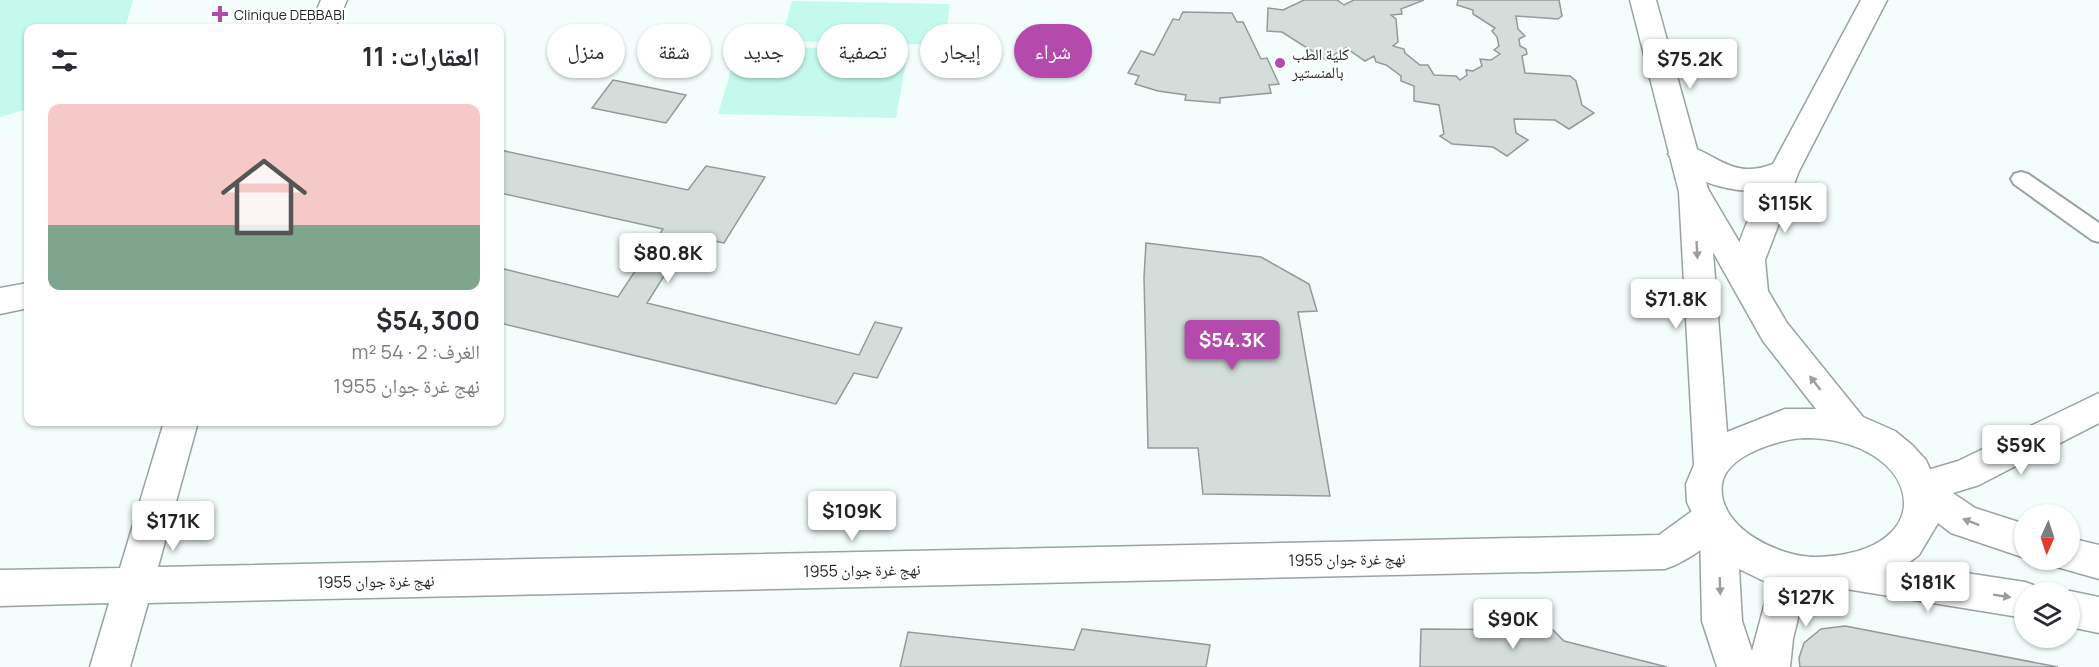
<!DOCTYPE html>
<html lang="ar">
<head>
<meta charset="utf-8">
<style>
  body { margin:0; font-family:Manrope,"Noto Naskh Arabic",sans-serif; background:#f7f7f7; color:#2b2b33; direction:rtl; height:100vh; display:flex; flex-direction:column; font-size:22px; white-space:nowrap }
  * { box-sizing:border-box; margin:0 }
  p { font-size:20px; color:#7c7c81 }
  .icon { flex:none; width:33px; height:33px; fill:none; stroke:currentColor; stroke-width:2; stroke-linecap:round; stroke-linejoin:round }
  .map { position:relative; flex:1; overflow:hidden; direction:ltr }
  .details { position:absolute; left:24px; top:24px; width:480px; height:402px; display:flex; flex-direction:column; background:#fff; border-radius:12px; box-shadow:0 2px 4px #0004; direction:rtl }
  .details>* { flex:none }
  .top-card { position:absolute; left:522px; top:24px; width:570px; height:54px; direction:rtl; display:flex; gap:12px }
  .needle { width:39px; rotate:183deg }
  .tools { position:absolute; left:2014px; top:504px; display:grid; gap:12px }
  .tools a { display:grid; place-items:center; width:66px; height:66px; border-radius:50%; background:#fff; box-shadow:0 2px 4px #0004; font-size:30px }
  .price { position:absolute; translate:-50% -51px; padding:0 14px; border-radius:6px; background:#fff; color:#222; font-size:20px; line-height:39px; filter:drop-shadow(0 2px 3px #0008) }
  .price::after { content:''; position:absolute; left:50%; top:36px; width:18px; height:14px; margin-left:-9px; background:inherit; clip-path:polygon(0 0,100% 0,50% 100%) }
  .price.on { background:#b44aab; color:#fff }
  ul { padding:0; list-style:none }
  li { display:grid; align-content:center; gap:12px; height:318px; padding:0 24px }
  li span { display:grid; place-items:center; height:186px; border-radius:12px; color:#555 }
  li>.icon { margin-inline-start:auto }
  span .icon { width:108px; height:108px; fill:#fffc; stroke-width:1 }
  li b { font-size:26px }
  h2 { display:flex; justify-content:space-between; align-items:center; height:72px; padding:0 24px; font-size:26px }
  .pill { padding:0 21px; border-radius:27px; background:#fff; box-shadow:0 2px 4px #0004; font-size:21px; line-height:54px }
  .pill.on { background:#b44aab; color:#fff }
  .map>svg:first-child { display:block }
  .green { fill:#c5f9ee }
  .building { fill:#d3dedb; stroke:#919b99; stroke-width:1.5 }
  .lines { fill:none; stroke-linecap:round; stroke-linejoin:round }
  .lane-casing { stroke:#99a3a1; stroke-width:4 }
  .street-casing { stroke:#99a3a1; stroke-width:3 }
  .secondary-casing { stroke:#99a3a1; stroke-width:3 }
  .lane { fill:#fff; fill-rule:evenodd }
  .street { fill:#fff; fill-rule:evenodd }
  .secondary { fill:#fff; fill-rule:evenodd }
  .oneway { fill:#9c9e9e }
  .poi-dot { fill:#b44aab; stroke:#fff; stroke-width:2 }
  .labels { text-anchor:middle; dominant-baseline:central; stroke-width:4.5; stroke-linejoin:round; paint-order:stroke }
  .far-poi-label { font-size:14px; fill:#242827; stroke:#fff; text-anchor:start }
  .poi-label { font-size:16px; fill:#242827; stroke:#fff; text-anchor:start }
  .street-label { font-size:16px; fill:#242827; stroke:#fff }
</style>
</head>
<body>
<div class="map">
<svg width="2099" height="667" viewBox="0 0 2099 667">
  <rect width="100%" height="100%" fill="#f3fefc"/>
  <path class="green" d="M 0,0 L 133,0 L 125,28 L 28,28 L 28,109 L 0,117 Z
    M 792,1 L 950,4 L 945,45 L 781,41 Z
    M 738,46 L 908,50 L 896,118 L 718,114 Z"/>
  <path class="building" d="M 1304,0 L 1337,0 L 1344,5 L 1354,0 L 1424,0 L 1401,9 L 1402,14 L 1391,15 L 1396,19 L 1398,42 L 1393,46 L 1404,49 L 1405,53 L 1420,65 L 1428,65 L 1434,75 L 1456,76 L 1460,80 L 1467,75 L 1466,70 L 1473,71 L 1482,66 L 1480,59 L 1491,60 L 1500,54 L 1494,50 L 1499,46 L 1497,37 L 1492,31 L 1495,28 L 1473,14 L 1473,10 L 1457,5 L 1458,0 L 1559,0 L 1562,16 L 1558,19 L 1516,16 L 1518,29 L 1525,36 L 1519,39 L 1520,46 L 1526,49 L 1527,54 L 1522,56 L 1525,73 L 1570,76 L 1576,81 L 1582,105 L 1594,113 L 1569,129 L 1555,120 L 1514,119 L 1516,133 L 1528,140 L 1507,156 L 1493,147 L 1452,144 L 1440,136 L 1444,134 L 1439,105 L 1414,101 L 1414,86 L 1401,81 L 1401,76 L 1386,65 L 1376,62 L 1374,56 L 1365,61 L 1346,48 L 1326,60 L 1282,32 L 1267,31 L 1268,8 L 1283,10 Z
    M 1183,12 L 1232,13 L 1237,22 L 1243,22 L 1261,59 L 1267,58 L 1279,84 L 1269,85 L 1271,93 L 1220,98 L 1220,103 L 1185,100 L 1186,95 L 1158,91 L 1135,84 L 1139,76 L 1128,73 L 1141,51 L 1154,55 L 1173,19 L 1179,20 Z
    M 613,80 L 686,95 L 666,123 L 592,108 Z
    M 500,150 L 688,190 L 706,166 L 765,177 L 724,243 L 689,236 L 647,303 L 859,355 L 875,322 L 902,328 L 877,378 L 854,373 L 836,404 L 500,323 L 500,268 L 618,297 L 663,229 L 500,193 Z
    M 1146,243 L 1261,257 L 1309,284 L 1317,311 L 1298,312 L 1330,496 L 1203,494 L 1198,448 L 1148,448 L 1144,277 Z
    M 1845,626 L 2058,667 L 1800,667 L 1799,658 L 1804,643 L 1821,629 Z
    M 1082,629 L 1210,645 L 1206,667 L 900,667 L 908,632 L 1074,650 Z
    M 1421,629 L 1553,630 L 1564,641 L 1667,667 L 1420,667 Z"/>
  <g class="lines">
    <g class="lane-casing">
      <path id="lane" d="M 2021,172 L 2028,174 L 2099,223 L 2099,242 L 2092,240 L 2014,184 L 2011,179 L 2014,174 Z"/>
    </g>
    <g class="street-casing">
      <path id="street" d="M 321,0 L 347,0 L 335,28 L 309,28 Z
        M 1861,0 L 1887,0 L 1799,171 L 1765,260 L 1768,292 L 1763,301 L 1752,304 L 1741,301 C 1721,265 1748,223 1762,189 C 1734,195 1684,180 1668,154 L 1673,147 L 1683,144 C 1718,154 1732,180 1773,164 Z
        M 28,283 L 28,308 L 0,314 L 0,288 Z
        M 2099,393 L 2099,423 L 1979,485 L 1921,503 L 1908,498 L 1903,487 L 1908,476 L 1958,461 Z
        M 164,422 L 198,422 L 158,567 L 1659,535 L 1699,506 L 1712,502 L 1725,506 L 1730,518 C 1720,540 1688,561 1665,569 L 148,603 L 130,667 L 90,667 L 109,603 L 0,606 L 0,570 L 120,568 Z"/>
    </g>
    <g class="secondary-casing">
      <path id="secondary" d="M 1630,0 L 1656,0 L 1708,189 L 1787,323 L 1863,417 L 1895,431 L 1912,445 L 1926,460 L 1935,481 L 1975,508 L 2025,524 L 2025,558 L 1951,533 L 1938,523 L 1919,555 L 1907,564 L 2025,582 L 2039,587 L 2041,592 L 2025,592 L 2025,618 L 1846,589 L 1825,592 L 1801,606 L 1793,639 L 1790,667 L 1717,667 L 1702,621 L 1700,531 L 1687,502 L 1686,484 L 1694,465 L 1679,192 ZM 1713,252 L 1763,341 L 1816,409 L 1785,409 L 1727,432 ZM 1804,438 C 1922,438 1947,553 1817,557 C 1781,558 1716,528 1722,484 C 1726,455 1780,439 1804,438 ZM 1739,569 L 1770,584 L 1752,651 L 1742,621 Z
        M 2070,538 L 2099,545 L 2099,579 L 2057,567 L 2053,560 L 2070,560 Z
        M 2070,591 L 2099,597 L 2099,633 L 2070,627 L 2070,592 L 2065,592 Z"/>
    </g>
    <use href="#lane" class="lane"/>
    <use href="#street" class="street"/>
    <use href="#secondary" class="secondary"/>
  </g>
  <defs><path id="oneway-solid" d="M-6-.8H1V-3.2L6.5 0L1 3.2V.8H-6Z" transform="scale(1.5)"/></defs>
  <g class="oneway">
    <use href="#oneway-solid" transform="translate(1697 250) rotate(87)"/>
    <use href="#oneway-solid" transform="translate(1815 383) rotate(-128)"/>
    <use href="#oneway-solid" transform="translate(1971 522) rotate(-159)"/>
    <use href="#oneway-solid" transform="translate(1720 586) rotate(88)"/>
    <use href="#oneway-solid" transform="translate(2002 596) rotate(9)"/>
  </g>
  <g class="poi-dot">
    <path d="M217 5h6v6h6v6h-6v6h-6v-6h-6v-6h6z"/>
    <circle cx="1280" cy="63" r="6"/>
  </g>
  <g class="labels">
    <g class="far-poi-label">
      <text x="234" y="14">Clinique DEBBABI</text>
    </g>
    <g class="poi-label">
      <text x="1292" y="54">كلية الطب<tspan x="1292" dy="18">بالمنستير</tspan></text>
    </g>
    <g class="street-label">
      <text transform="translate(1347 559) rotate(-1)">نهج غرة جوان 1955</text>
      <text transform="translate(862 570) rotate(-1)">نهج غرة جوان 1955</text>
      <text transform="translate(376 581) rotate(-1)">نهج غرة جوان 1955</text>
    </g>
  </g>
</svg>
<div class="tools">
<a><svg class="needle" viewBox="-14 -14 28 28"><path d="M0-13l5 13h-10z" fill="#e53935"/><path d="M0 13l5-13h-10z" fill="#7c7c81"/></svg></a>
<a><svg class="icon" aria-label="layers" viewBox="0 0 24 24"><path d="M12 4l9 5-9 5-9-5zM3 14l9 5 9-5"/></svg></a>
</div>
<b class="price" style="left:1690px;top:90px">$75.2K</b>
<b class="price" style="left:1785px;top:234px">$115K</b>
<b class="price" style="left:668px;top:284px">$80.8K</b>
<b class="price" style="left:1676px;top:330px">$71.8K</b>
<b class="price on" style="left:1232px;top:371px">$54.3K</b>
<b class="price" style="left:2021px;top:476px">$59K</b>
<b class="price" style="left:852px;top:542px">$109K</b>
<b class="price" style="left:173px;top:552px">$171K</b>
<b class="price" style="left:1928px;top:613px">$181K</b>
<b class="price" style="left:1806px;top:628px">$127K</b>
<b class="price" style="left:1513px;top:650px">$90K</b>
<div class="top-card">
<a class="pill on">شراء</a>
<a class="pill">إيجار</a>
<a class="pill">تصفية</a>
<a class="pill">جديد</a>
<a class="pill">شقة</a>
<a class="pill">منزل</a>
</div>
<section class="details">
<h2>العقارات: 11<svg class="icon" aria-label="filters" viewBox="0 0 24 24"><path d="M4 7h16M4 17h16"/><circle cx="9" cy="7" r="2"/><circle cx="15" cy="17" r="2"/></svg></h2>
<ul>
<li><span style="background:linear-gradient(#f6c9c9 65%,#7fa58c 0)"><svg class="icon" aria-label="home" viewBox="0 0 24 24"><path d="M3 11l9-7 9 7M6 9v11h12V9"/></svg></span><div><b>$54,300</b><p>الغرف: 2 · 54 m²</p><p>نهج غرة جوان 1955</p></div></li>
</ul>
</section>
</div>
</body>
</html>
